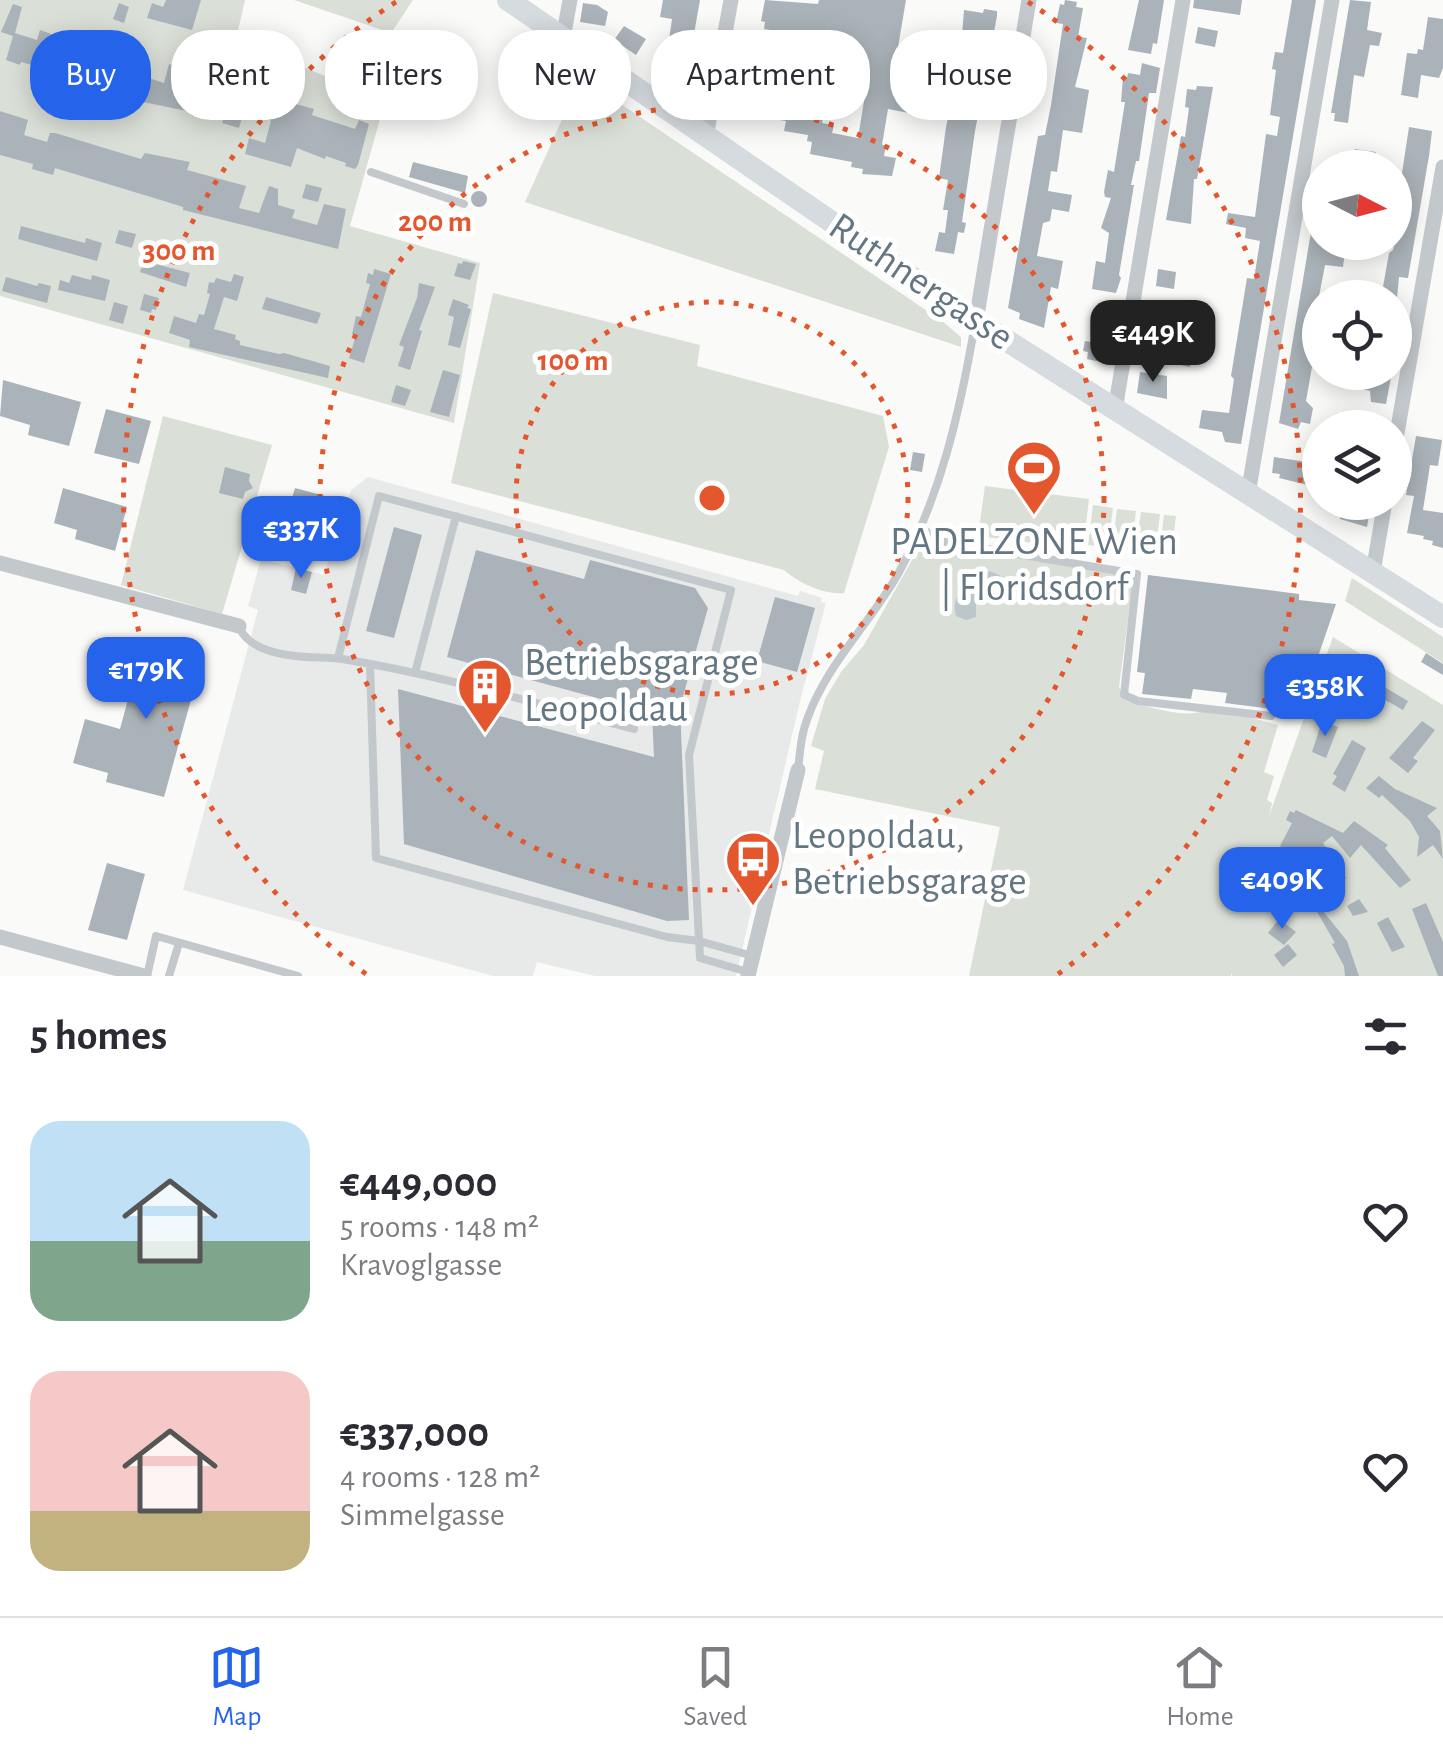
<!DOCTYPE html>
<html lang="en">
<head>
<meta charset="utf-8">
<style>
  body { margin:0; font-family:"Alegreya Sans",sans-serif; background:#f2f2f3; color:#2b2b33; height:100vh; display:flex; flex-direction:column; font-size:38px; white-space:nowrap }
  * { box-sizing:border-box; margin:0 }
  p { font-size:32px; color:#7c7c81 }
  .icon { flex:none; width:55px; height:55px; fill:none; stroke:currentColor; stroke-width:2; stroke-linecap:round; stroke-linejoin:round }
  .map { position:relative; height:976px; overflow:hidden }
  .drawer { display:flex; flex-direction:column; background:#fff; flex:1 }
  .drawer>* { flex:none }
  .guide { position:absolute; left:30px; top:30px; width:1385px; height:90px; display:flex; gap:20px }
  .needle { width:65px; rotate:96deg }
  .fabs { position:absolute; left:1302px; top:150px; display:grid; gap:20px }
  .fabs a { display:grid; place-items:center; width:110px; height:110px; border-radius:50%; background:#fff; box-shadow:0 5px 25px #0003; font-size:50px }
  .price { position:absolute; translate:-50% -85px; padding:0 22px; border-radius:20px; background:#2563eb; color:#fff; font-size:32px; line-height:65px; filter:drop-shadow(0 2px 5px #0008) }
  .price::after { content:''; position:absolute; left:50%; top:60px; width:30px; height:22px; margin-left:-15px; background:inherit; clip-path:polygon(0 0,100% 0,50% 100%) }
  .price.active { background:#222; color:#fff }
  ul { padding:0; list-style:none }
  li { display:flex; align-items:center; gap:30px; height:250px; padding:0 30px }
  li span { display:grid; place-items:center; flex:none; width:280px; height:200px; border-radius:30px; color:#555 }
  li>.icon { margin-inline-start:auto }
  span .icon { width:120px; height:120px; fill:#fffc; stroke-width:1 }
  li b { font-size:42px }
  h2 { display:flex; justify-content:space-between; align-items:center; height:120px; padding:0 30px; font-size:42px }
  .chip { padding:0 35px; border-radius:40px; background:#fff; box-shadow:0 5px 25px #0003; font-size:35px; line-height:90px }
  .chip.active { background:#2563eb; color:#fff }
  .dock { display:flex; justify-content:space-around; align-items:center; height:140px; border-top:2px solid #e1e1e2; background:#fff; font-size:28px; color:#7c7c81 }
  .dock a { display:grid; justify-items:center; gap:5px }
  .dock .active { color:#2563eb }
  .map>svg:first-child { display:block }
  .built { fill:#e8e9e9 }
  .green { fill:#dadfd7 }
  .water { fill:#bbc7cb }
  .building { fill:#aab3b9; fill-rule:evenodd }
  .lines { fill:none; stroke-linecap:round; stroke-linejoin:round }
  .lane { stroke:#c3c8cc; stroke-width:8 }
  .street { stroke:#c3c8cc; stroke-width:15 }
  .secondary { stroke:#d6dbdf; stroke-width:22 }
  .ring { fill:none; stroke:#e4572e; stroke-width:5; stroke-dasharray:5 10 }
  .labels { text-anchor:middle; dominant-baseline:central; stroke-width:10; stroke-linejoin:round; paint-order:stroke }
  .street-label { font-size:40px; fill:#657683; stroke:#fff }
  .poi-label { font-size:40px; fill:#657683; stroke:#fff; text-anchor:start }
  .centre { fill:#e4572e; stroke:#fff; stroke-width:5 }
  .ring-label { font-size:30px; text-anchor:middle; font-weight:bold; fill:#e4572e; stroke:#fff; stroke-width:10; stroke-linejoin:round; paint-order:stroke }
</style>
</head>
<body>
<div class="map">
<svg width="1443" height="976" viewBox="0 0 1443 976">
  <rect width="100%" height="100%" fill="#fafaf8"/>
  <path class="built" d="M 368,477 L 798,596 L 800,591 L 822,598 L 821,602 L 826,603 L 800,701 L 736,976 L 595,976 L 537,962 L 533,976 L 493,976 L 183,890 L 258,610 L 248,606 L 261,559 L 324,575 L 351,490 Z"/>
  <path class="green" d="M 0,0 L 245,0 L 236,39 L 385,101 L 350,226 L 480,263 L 454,423 L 0,296 Z
    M 294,0 L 413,0 L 391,33 Z
    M 581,77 L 942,321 L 961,337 L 961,347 L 525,202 Z
    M 493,293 L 700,345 L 697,366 L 883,416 L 889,447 L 844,593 C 824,595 799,583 784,570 L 451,483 Z
    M 163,416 L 272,445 L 222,614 L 121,585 Z
    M 985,486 L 1089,499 L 1083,549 L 978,536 Z
    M 1093,505 L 1113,508 L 1108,547 L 1088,545 Z
    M 1117,509 L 1136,511 L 1131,550 L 1112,548 Z
    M 1141,512 L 1160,514 L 1155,554 L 1135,551 Z
    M 1164,515 L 1176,516 L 1171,556 L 1159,554 Z
    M 925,537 L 1134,574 L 1119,687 L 1126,701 C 1153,707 1188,722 1212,707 L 1278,725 L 1264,772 L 1274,776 L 1267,800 L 1272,803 L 1269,816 L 1333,637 L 1443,705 L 1443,976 L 1232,976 L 1232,972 L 1231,976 L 969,976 L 1000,827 L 815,789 L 824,751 L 811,746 L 825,699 L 841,672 L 864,645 Z
    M 1352,578 L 1443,637 L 1443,663 L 1345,601 Z"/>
  <path class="water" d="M 990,571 L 1001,576 L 1002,586 L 976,588 L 976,617 L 966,620 L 956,616 C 949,592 973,580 990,571 Z"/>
  <path class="building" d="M 166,0 L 201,0 L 192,30 L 147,18 L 152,3 L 163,7 Z
    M 663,0 L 700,0 L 686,79 L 669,73 L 673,47 L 668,46 L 672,19 L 660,17 Z
    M 765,0 L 818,4 L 819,0 L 906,0 L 894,71 L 925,76 L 919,115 L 888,109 L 882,145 L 886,145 L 884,156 L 896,158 L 892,176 L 862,174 L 863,169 L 851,167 L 852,162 L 810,154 L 812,142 L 807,141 L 808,135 L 784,131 L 786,121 L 774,119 L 775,114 L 763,112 L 764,106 L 751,104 L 757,71 L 752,71 L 754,59 L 759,59 L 760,55 L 778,58 L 782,32 L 764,29 L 765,22 L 761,21 ZM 793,34 L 812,37 L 807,72 L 787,69 ZM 793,81 L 821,86 L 820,94 L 864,101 L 858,138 L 832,133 L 834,125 L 822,123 L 823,118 L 811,116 L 813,105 L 789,101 Z
    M 1065,0 L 1077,2 L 1076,7 L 1083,8 L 1078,37 L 1087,38 L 1075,87 L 1089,90 L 1082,133 L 1063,130 L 1057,172 L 1051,171 L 1048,191 L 1072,195 L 1069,212 L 1052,209 L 1050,221 L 1043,223 L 1037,256 L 1063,261 L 1058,289 L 1051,287 L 1044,328 L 1019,319 L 1020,313 L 1008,308 L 1038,136 L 1045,135 L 1051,105 L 1063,24 L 1056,23 L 1060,4 L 1064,5 Z
    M 1139,0 L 1164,0 L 1157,44 L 1153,43 L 1151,54 L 1128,50 Z
    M 1194,0 L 1242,0 L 1240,15 L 1193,8 Z
    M 1292,0 L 1316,0 L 1241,444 L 1225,442 L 1222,432 L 1199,428 L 1202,410 L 1229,413 L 1234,379 L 1231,376 L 1247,278 L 1254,279 L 1260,241 L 1245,238 L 1246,228 L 1226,224 L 1228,213 L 1255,217 L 1266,134 L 1277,136 L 1280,117 L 1270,115 L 1276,70 L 1272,69 L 1275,52 L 1283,53 Z
    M 1350,0 L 1371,2 L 1367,30 L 1382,33 L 1379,46 L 1370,45 L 1364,77 L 1354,75 L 1348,123 L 1334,121 L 1335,113 L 1331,113 Z
    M 119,3 L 129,7 L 124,23 L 113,19 Z
    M 583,3 L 597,5 L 608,12 L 605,26 L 580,22 Z
    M 13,4 L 22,7 L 15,33 L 37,40 L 40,30 L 73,42 L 75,35 L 86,38 L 84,46 L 104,53 L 104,50 L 114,53 L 113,56 L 146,65 L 143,76 L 164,83 L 169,64 L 181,67 L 176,84 L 200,91 L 206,76 L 276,103 L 277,99 L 314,109 L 312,115 L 355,129 L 359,120 L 369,124 L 358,165 L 355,169 L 345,166 L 346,163 L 326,156 L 325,159 L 297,148 L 291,167 L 245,154 L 249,138 L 265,143 L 271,121 L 265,116 L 244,110 L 239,128 L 222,123 L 226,111 L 205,105 L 201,118 L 191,115 L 192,112 L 133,100 L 101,91 L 102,86 L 83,80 L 81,86 L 66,81 L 68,75 L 21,62 L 20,65 L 6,60 L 13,36 L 1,32 Z
    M 984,9 L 997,11 L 997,16 L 975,131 L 962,222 L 966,223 L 964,233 L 958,232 L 954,254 L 935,251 L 939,232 L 945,233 L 948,210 L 943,210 L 948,180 L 939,178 L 946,127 L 952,99 L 956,100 L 958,87 L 964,10 L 983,13 Z
    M 1428,17 L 1443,19 L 1443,68 L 1439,78 L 1421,75 L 1418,98 L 1401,95 L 1407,53 L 1417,54 L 1418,49 L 1423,50 Z
    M 624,26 L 646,39 L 636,55 L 614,40 Z
    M 1198,27 L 1218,31 L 1215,47 L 1195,43 Z
    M 210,34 L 227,39 L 223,55 L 206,50 Z
    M 1142,63 L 1160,68 L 1156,93 L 1149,93 L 1139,161 L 1136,161 L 1131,185 L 1134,185 L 1119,275 L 1121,278 L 1116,293 L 1092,289 L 1096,261 L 1105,263 L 1109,233 L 1101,228 L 1111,198 L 1105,197 L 1104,192 L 1108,170 L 1114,172 L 1125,102 L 1121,102 L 1123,77 L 1127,78 L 1128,73 L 1140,75 Z
    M 1197,86 L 1213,87 L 1197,179 L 1194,179 L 1191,224 L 1166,220 L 1181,136 L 1185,137 L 1189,108 L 1185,107 L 1187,89 L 1196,90 Z
    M 0,111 L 28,120 L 24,135 L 47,142 L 50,133 L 55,133 L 141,159 L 145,153 L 190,162 L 187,170 L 246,186 L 239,208 L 259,213 L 269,186 L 278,189 L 278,205 L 295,210 L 292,218 L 317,225 L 324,204 L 346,209 L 338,249 L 183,210 L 183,207 L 164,201 L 55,168 L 53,175 L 32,169 L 33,164 L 0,155 Z
    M 1409,127 L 1432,131 L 1429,156 L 1408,278 L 1399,277 L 1397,298 L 1381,298 L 1389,253 L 1393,250 L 1400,220 L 1405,187 L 1400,186 Z
    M 1355,149 L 1376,152 L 1374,168 L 1352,165 Z
    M 413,162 L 468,176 L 465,193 L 409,177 Z
    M 306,184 L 322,188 L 318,202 L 302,198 Z
    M471 199a8 8 0 1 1 16 0a8 8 0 1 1-16 0Z
    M 1314,214 L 1320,214 L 1320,242 L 1326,242 L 1325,249 L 1345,252 L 1343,267 L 1325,265 L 1313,328 L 1313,349 L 1320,350 L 1320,369 L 1312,367 L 1306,401 L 1313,408 L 1310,424 L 1301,422 L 1298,429 L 1279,423 Z
    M 21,226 L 85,243 L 86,238 L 102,243 L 97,261 L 18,239 Z
    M 119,230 L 136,234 L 132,248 L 115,243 Z
    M 144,261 L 190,273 L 186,287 L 140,272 Z
    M 463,261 L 476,264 L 470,280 L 454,276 L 458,263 L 462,264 Z
    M 374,269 L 391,274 L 364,363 L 349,358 L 356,335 L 352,334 L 356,316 L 361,317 L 370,284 L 366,283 L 368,273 L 373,275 Z
    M 1158,269 L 1176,272 L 1174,289 L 1156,286 Z
    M 234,274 L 244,277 L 237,301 L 224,297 L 214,329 L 236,335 L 235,339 L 240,341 L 240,345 L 279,354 L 284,353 L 330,366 L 328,378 L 189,347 L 190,340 L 169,333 L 174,316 L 196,323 L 199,314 L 204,315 L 210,294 L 207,293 L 209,282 L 214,283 L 216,278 L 231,282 Z
    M 72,275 L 91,280 L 92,275 L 110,280 L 105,301 L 58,290 L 60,280 L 69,283 Z
    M 6,277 L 37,286 L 39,283 L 51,286 L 47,303 L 2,291 Z
    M 419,283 L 435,287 L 419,330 L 422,331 L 410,370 L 398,366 L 404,347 L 399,345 L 417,298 Z
    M 144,294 L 159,298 L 156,310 L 152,309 L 151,313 L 140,310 Z
    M 266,297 L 321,313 L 317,324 L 262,309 Z
    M 453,299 L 469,305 L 467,308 L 471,309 L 460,348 L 448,345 L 454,317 L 448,315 Z
    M 114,302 L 128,306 L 123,324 L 109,320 Z
    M 1151,312 L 1168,315 L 1165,332 L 1148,329 Z
    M 1195,340 L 1190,367 L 1176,364 Z
    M 1085,341 L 1108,345 L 1105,363 L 1087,359 L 1088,352 L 1083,351 Z
    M 443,370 L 460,375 L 449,417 L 430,412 Z
    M 1140,372 L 1167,376 L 1167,399 L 1137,393 Z
    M 1354,372 L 1392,372 L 1386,404 L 1371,402 L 1370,391 L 1357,388 L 1358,383 L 1353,382 Z
    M 3,380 L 81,402 L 69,446 L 28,435 L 30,425 L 0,416 Z
    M 396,385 L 411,390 L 405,406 L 391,402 Z
    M 106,409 L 151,421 L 139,464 L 94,453 Z
    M 1416,436 L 1442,440 L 1438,466 L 1430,465 L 1423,510 L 1443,513 L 1443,548 L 1432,545 L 1433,541 L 1423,539 L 1424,536 L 1407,533 L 1414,496 L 1406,495 Z
    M 913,452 L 925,454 L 922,472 L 910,470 Z
    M 1274,457 L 1320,464 L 1320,488 L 1279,478 L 1280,474 L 1272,473 Z
    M 225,467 L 250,474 L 249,481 L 253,488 L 245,492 L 243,499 L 219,493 Z
    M 63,488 L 127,507 L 115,551 L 75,539 L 77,530 L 54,523 Z
    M 295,488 L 325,496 L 318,520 L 288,512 Z
    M 1343,502 L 1371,505 L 1367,527 L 1340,519 Z
    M 394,527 L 422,535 L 394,638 L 366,631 Z
    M 476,550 L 584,579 L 590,560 L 695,588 L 708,608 L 680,707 L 689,920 L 667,921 L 404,844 L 398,689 L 654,757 L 652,713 L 447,657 Z
    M 296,568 L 312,572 L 306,594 L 291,590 Z
    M 1148,575 L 1299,594 L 1299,600 L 1336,604 L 1305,695 L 1275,692 L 1273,709 L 1225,703 L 1227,693 L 1193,689 L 1191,699 L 1142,694 L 1145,673 L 1137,672 Z
    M 775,597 L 815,608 L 797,672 L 757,661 Z
    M 150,639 L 204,653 L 164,797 L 106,782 L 108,773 L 73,763 L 85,719 L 120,729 L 139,659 L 144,660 Z
    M 1426,653 L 1443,664 L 1443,675 L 1421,662 Z
    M 1359,672 L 1408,701 L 1403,710 L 1355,683 Z
    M 1338,682 L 1351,686 L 1346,699 L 1334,695 Z
    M 1322,721 L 1338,727 L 1326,758 L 1312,752 Z
    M 1422,721 L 1435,730 L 1413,758 L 1418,761 L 1408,773 L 1389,758 Z
    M 1352,740 L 1366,748 L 1345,792 L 1332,784 L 1337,776 L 1333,774 Z
    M 1379,776 L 1395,789 L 1437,808 L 1427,816 L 1440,831 L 1443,859 L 1433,845 L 1417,857 L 1419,837 L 1410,821 L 1382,795 L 1379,798 L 1366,788 Z
    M 1296,810 L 1343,833 L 1354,821 L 1388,845 L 1385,848 L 1411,880 L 1400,888 L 1361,845 L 1350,858 L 1332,836 L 1323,843 L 1347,879 L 1343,877 L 1319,906 L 1347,941 L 1359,976 L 1345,976 L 1344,966 L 1332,944 L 1335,943 L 1308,896 L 1332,870 L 1302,848 L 1298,856 L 1280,846 L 1292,823 L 1286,820 L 1290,811 L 1294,813 Z
    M 107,863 L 145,874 L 127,940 L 88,930 Z
    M 1267,893 L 1288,900 L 1280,914 L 1261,904 Z
    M 1359,899 L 1368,912 L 1353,916 L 1347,906 Z
    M 1426,903 L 1443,942 L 1443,976 L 1438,976 L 1412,909 Z
    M 1388,917 L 1405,947 L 1392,952 L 1377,923 Z
    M 1279,919 L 1296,932 L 1284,945 L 1268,933 Z
    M 1288,944 L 1297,955 L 1283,967 L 1274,955 Z"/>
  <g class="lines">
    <path class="lane" d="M 371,172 L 464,204
      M 920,527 L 939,541 L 1137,574 L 1124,695 L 1138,701 L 1271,716
      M 239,626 C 246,647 275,654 296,656 C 311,658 327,657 342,659 C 441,675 538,704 634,729
      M 338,658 L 379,496 L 731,590 L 689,755 L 700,958 L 748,972
      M 370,664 L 376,858 L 667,937 L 699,941 L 753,956
      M 415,673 L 456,516
      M 798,770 C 800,752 801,734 808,717 C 827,664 871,622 898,574 C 941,496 960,411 975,324
      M 147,976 L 156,936 L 298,976
      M 169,976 L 179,943"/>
    <path class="street" d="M 563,38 L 570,0
      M 706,137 L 731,0
      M 976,321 L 1029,0
      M 1115,410 L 1183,0
      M 1395,445 L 1443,167
      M 1248,494 L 1332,0
      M 0,563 L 239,626
      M 1373,572 L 1385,502
      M 0,937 L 144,976
      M 748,976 L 798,770"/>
    <path class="secondary" d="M 508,0 L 976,321 L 1443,617"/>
  </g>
  <g class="ring">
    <circle cx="712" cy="498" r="196"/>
    <circle cx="712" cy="498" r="392"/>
    <path d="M366 974A588 588 0 0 1 396 2M1028 2A588 588 0 0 1 1058 974"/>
  </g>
  <defs>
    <g id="stadium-pin" transform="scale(2.875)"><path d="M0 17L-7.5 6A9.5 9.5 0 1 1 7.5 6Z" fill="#e4572e" stroke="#fff"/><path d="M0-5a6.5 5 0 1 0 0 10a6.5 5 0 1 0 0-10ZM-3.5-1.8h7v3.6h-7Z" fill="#fff"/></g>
    <g id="building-pin" transform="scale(2.875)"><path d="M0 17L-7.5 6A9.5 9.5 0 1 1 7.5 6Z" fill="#e4572e" stroke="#fff"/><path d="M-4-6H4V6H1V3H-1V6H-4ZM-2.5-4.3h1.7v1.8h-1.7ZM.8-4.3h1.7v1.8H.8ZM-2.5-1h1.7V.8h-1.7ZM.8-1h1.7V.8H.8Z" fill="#fff"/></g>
    <g id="bus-pin" transform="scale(2.875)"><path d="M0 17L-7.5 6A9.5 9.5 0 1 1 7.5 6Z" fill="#e4572e" stroke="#fff"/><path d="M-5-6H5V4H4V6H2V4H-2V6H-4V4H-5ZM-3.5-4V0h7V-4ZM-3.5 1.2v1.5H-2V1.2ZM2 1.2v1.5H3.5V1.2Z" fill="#fff"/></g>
  </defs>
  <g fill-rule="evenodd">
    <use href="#stadium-pin" x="1034" y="468"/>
    <use href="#building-pin" x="485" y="686"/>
    <use href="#bus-pin" x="753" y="859"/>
  </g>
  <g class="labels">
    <g class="street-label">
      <text transform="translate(921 282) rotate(34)">Ruthnergasse</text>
    </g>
    <g class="poi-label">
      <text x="1034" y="542" text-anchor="middle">PADELZONE Wien<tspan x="1034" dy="46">| Floridsdorf</tspan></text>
      <text x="524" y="663">Betriebsgarage<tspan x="524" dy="46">Leopoldau</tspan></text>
      <text x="792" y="836">Leopoldau,<tspan x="792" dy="46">Betriebsgarage</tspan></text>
    </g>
  </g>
  <circle cx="712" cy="498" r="15" class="centre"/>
  <g class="ring-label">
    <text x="435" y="231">200 m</text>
    <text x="179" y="260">300 m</text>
    <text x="573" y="370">100 m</text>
  </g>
</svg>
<div class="fabs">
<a><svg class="needle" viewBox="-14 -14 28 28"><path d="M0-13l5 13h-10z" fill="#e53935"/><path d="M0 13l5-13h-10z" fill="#7c7c81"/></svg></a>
<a><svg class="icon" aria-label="locate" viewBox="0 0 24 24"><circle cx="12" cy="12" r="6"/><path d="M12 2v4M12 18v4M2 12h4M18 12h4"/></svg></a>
<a><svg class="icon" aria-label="layers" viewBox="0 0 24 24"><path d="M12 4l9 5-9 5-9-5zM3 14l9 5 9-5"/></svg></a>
</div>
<b class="price active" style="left:1153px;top:385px">€449K</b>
<b class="price" style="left:301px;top:581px">€337K</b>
<b class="price" style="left:146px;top:722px">€179K</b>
<b class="price" style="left:1325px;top:739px">€358K</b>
<b class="price" style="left:1282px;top:932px">€409K</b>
<div class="guide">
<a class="chip active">Buy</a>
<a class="chip">Rent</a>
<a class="chip">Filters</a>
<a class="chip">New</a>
<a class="chip">Apartment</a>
<a class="chip">House</a>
</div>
</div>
<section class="drawer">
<h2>5 homes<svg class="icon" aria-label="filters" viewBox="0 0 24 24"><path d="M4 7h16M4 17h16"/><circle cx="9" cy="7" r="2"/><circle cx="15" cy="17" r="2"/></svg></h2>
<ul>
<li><span style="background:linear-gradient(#bfe0f5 60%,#7fa58c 0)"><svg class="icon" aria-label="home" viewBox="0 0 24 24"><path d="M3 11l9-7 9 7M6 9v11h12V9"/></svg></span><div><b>€449,000</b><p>5 rooms · 148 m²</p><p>Kravoglgasse</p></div><svg class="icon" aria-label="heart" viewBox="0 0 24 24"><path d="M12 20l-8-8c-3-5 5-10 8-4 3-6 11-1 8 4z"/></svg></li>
<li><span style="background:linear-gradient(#f6c9c9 70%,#c2b280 0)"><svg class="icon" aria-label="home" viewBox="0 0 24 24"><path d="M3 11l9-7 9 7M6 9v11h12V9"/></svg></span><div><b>€337,000</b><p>4 rooms · 128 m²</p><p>Simmelgasse</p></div><svg class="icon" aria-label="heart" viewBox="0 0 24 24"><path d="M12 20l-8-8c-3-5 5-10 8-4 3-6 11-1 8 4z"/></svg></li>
</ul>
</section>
<nav class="dock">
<a class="active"><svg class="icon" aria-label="map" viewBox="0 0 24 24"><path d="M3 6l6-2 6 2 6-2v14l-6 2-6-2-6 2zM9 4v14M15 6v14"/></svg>Map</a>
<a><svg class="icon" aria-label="saved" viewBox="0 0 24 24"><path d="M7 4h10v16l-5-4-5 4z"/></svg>Saved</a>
<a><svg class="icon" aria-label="home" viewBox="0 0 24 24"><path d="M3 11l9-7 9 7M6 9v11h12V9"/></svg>Home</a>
</nav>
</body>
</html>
